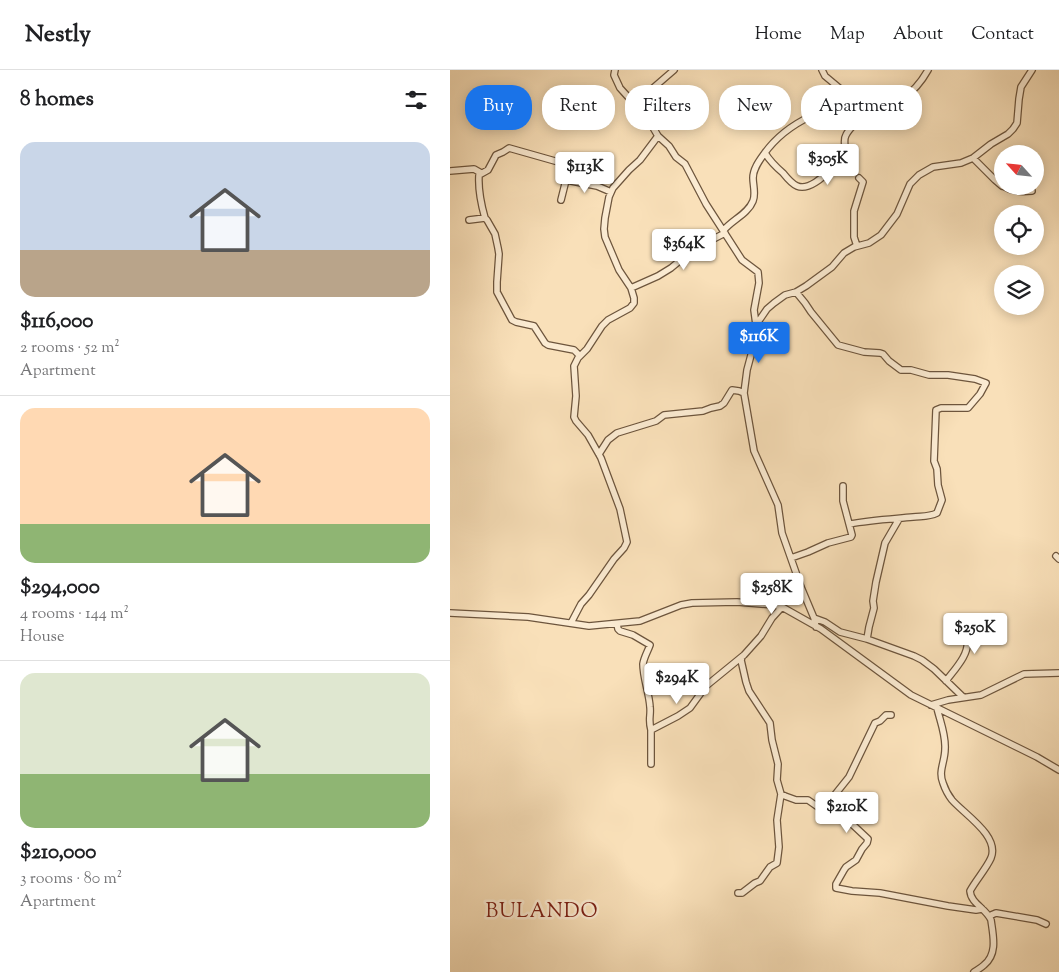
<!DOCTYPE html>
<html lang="en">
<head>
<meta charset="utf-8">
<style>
  body { margin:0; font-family:"Sorts Mill Goudy",serif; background:#f6f6f6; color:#202124; height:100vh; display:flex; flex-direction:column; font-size:19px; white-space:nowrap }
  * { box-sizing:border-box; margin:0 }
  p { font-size:16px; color:#757577 }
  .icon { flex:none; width:28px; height:28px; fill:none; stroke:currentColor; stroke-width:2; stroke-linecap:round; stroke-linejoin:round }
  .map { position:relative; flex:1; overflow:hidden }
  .panel { display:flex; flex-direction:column; background:#fff; width:450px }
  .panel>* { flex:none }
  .top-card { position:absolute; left:15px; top:15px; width:475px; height:45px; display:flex; gap:10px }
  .needle { width:32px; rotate:297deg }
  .tools { position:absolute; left:544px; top:75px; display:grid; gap:10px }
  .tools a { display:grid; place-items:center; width:50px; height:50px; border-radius:50%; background:#fff; box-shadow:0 2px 12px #0003; font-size:25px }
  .price { position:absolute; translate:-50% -42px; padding:0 11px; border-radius:5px; background:#fff; color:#222; font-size:16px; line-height:32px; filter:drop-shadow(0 1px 2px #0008) }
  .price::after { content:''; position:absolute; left:50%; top:30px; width:15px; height:11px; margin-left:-8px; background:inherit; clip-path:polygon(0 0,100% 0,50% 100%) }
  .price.on { background:#1a73e8; color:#fff }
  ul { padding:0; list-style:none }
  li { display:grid; align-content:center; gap:10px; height:265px; padding:0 20px }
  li+li { border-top:1px solid #e0e0e0 }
  li span { display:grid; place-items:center; height:155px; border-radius:15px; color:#555 }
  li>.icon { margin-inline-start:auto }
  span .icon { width:90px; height:90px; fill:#fffc; stroke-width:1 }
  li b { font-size:21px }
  h2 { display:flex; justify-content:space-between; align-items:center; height:60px; padding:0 20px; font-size:21px }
  .pill { padding:0 18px; border-radius:20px; background:#fff; box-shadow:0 2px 12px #0003; font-size:18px; line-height:45px }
  .pill.on { background:#1a73e8; color:#fff }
  header { display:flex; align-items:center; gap:30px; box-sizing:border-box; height:70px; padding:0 25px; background:#fff; border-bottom:1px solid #e0e0e0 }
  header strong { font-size:24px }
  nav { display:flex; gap:28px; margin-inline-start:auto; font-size:18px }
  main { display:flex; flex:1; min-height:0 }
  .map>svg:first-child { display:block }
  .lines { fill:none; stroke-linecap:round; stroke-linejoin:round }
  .minor-casing { stroke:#6d553d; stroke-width:8 }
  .minor { stroke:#fbebd2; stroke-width:5.5 }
  .labels { text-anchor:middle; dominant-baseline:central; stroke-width:5; stroke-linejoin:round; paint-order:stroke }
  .quarter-label { font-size:20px; letter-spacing:1px; fill:#7a1f14; stroke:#fbebd2 }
</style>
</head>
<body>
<header>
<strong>Nestly</strong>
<nav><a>Home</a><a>Map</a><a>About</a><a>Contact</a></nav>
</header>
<main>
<section class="panel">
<h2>8 homes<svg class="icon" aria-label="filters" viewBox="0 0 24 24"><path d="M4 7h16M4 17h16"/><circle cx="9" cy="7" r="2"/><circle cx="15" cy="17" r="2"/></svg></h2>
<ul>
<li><span style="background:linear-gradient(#c9d6e8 70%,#b9a48a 0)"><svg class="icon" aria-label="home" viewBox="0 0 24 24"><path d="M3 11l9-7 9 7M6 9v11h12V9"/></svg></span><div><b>$116,000</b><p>2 rooms · 52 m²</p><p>Apartment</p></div></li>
<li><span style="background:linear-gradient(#ffd9b3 75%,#8fb573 0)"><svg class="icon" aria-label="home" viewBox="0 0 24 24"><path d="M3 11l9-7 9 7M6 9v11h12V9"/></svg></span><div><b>$294,000</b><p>4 rooms · 144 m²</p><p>House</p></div></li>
<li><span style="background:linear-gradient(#dfe7d0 65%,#8fb573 0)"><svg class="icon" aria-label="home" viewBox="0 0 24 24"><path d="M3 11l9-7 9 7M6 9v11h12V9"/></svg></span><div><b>$210,000</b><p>3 rooms · 80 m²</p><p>Apartment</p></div></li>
</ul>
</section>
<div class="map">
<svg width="609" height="902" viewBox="0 0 609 902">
  <rect width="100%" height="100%" fill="#f9e0b9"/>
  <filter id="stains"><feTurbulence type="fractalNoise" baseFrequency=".004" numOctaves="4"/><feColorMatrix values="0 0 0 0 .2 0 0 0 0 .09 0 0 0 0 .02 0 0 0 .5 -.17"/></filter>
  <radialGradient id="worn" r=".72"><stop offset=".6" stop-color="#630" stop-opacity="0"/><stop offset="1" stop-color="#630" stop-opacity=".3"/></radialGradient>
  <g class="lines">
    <g class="minor-casing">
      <path id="minor" d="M 165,0 L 164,5 L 170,18 L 198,49 L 208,66 L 219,76 L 226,87 L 235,94 L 256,134 L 292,190 L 308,202 L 309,213 L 304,240 L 306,255 L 305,270 L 297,300 L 294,323 L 304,381 L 328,435 L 332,463 L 351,517 L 364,548 L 366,557
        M 372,0 L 375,6 L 393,21
        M 188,37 L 195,25 L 224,0
        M 315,83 C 320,91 326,97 333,103 C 337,108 342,114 347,116 C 358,121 374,107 380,99 C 385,94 392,87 394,80 C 396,75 393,70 396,65 C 401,55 415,45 424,37
        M 523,88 L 545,110 L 552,116
        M 0,101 L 24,99 L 31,103
        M 116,110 L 147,116 L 161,122
        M 553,116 C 563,122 571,122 582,121
        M 35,148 C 31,134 28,120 29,105 L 38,100 L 46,85 L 53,82 L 59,78 L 119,95 L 116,110 L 111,130
        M 19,150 L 35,148 L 37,150 L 45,164 L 48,178 L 49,184 L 47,212 L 47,222 L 62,250 L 66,252 L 84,256 L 95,273 L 98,275 L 124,280 L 130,286
        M 274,160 C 282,150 298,144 303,131 C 306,124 303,115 303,108 C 303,99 309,91 314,84 C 326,67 342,55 361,46 C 366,44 371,43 375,40 C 380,37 387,26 393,21 C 404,20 407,30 416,34 C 440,47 467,20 478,0
        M 407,176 L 404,167 L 404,141 L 413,112 L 409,108
        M 181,218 L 208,206 L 221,198 L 244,179 L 275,163
        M 346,222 L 355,233 L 361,242 L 388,275 L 414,282 L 430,283 L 433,284 L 439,291 L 451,300 L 461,300 L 479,305 L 498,305 L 525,309 L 536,313 L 530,324 L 518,338 L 491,338 L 486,340 L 484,391 L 487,399 L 488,415 L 492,430 L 487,443 C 479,447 472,446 463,447 C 442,449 421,450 400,454
        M 306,255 L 317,239 L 324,233 L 335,225 L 346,222 L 356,216 L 382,197 L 394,183 L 404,177 L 419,173 L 431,165 L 447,144 L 460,114 L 469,105 L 483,97 L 511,93 L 523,88 L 541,74 L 558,64 L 563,59 L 567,53 L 569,29 L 571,17 L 582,0
        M 149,384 L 158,370 L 167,363 L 206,351 L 214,345 L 253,341 L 261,338 L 270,336 L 274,333 L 282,320 L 289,321 L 294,323
        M 606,486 L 609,489
        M 341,488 L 358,482 L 378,473 L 401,467 L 402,465 L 393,431 L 393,416
        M 0,543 L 78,547 L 139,556 L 190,551 L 231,535 L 242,533 L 287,532 L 324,535 L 332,537 L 371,559 L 461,625 L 587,687 L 609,700
        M 364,548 L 375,552 L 390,562 L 417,569 L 464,586 L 472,590 L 484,599 L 513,627
        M 121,553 L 131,534 L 139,525 L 164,489 L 174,478 L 177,472 L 170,439 L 151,388 L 138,365 L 126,351 L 124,347 L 126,326 L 124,296 L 128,288 L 137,279 L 152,256 L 158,250 L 180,238 L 184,233 L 184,228 L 181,218 L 169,200 L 155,167 L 154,159 L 155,148 L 159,127 L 163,118 L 179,100 L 190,90 L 208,66
        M 167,554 L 168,559 L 170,561 L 183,565 L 200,575 C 198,581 194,587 193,594 C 193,608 199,622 200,637 C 201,646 198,649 201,660
        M 417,569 L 419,557 L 424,538 L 423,531 L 426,512 L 435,473 L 449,449
        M 292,587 L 291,590 L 296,612 L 299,621 L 320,653 L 322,670 L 328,694 L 327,710 L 331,724 L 335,726 L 346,730 L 358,730 L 378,744 L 390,748 L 403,755 L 418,769 L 417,773 L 412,779 L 406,790 L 396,797 L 394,800 L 386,814 L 386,818 L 402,821 L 430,823 L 498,836 L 526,840 L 532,839
        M 496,611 C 504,600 520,584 517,570 L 508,564
        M 481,635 L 498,630 L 531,625 L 574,604 L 609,603
        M 487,638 C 490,651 496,665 495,679 C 495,692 488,701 493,713 C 495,719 498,725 502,730 C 514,744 550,766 541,788 C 536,799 526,810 520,821 C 521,834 536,838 541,850 C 543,865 548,884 534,895 C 531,898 527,900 524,902
        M 201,694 L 201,660 L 228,646 L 240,638 L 256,616 L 294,585 L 311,566 L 322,548 L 332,537
        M 383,746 L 382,736 L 383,727 L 399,707 L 425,653 L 430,651 L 436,645 L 441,645
        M 288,823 L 292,823 L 305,813 L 310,811 L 320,797 L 327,793 L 329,777 L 327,750 L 331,724
        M 539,846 L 546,843 L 587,850 L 596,854"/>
    </g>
    <use href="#minor" class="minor"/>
  </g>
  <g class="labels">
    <g class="quarter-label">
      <text x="92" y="842">BULANDO</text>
    </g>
  </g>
  <rect width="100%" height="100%" filter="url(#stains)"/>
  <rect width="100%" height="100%" fill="url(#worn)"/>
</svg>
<div class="tools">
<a><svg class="needle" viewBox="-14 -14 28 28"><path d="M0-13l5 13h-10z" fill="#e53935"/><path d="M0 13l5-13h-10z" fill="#757577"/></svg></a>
<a><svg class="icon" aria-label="locate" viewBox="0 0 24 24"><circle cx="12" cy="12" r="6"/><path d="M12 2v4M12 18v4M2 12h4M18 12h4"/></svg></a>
<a><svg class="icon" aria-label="layers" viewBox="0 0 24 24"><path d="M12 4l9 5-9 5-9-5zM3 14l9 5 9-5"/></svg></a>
</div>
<b class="price" style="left:378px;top:116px">$305K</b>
<b class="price" style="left:135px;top:124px">$113K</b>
<b class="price" style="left:234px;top:201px">$364K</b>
<b class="price on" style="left:309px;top:294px">$116K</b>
<b class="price" style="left:322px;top:545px">$258K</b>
<b class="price" style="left:525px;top:585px">$250K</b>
<b class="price" style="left:227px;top:635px">$294K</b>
<b class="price" style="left:397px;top:764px">$210K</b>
<div class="top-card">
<a class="pill on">Buy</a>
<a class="pill">Rent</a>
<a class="pill">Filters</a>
<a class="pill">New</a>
<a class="pill">Apartment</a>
</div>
</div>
</main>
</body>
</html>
